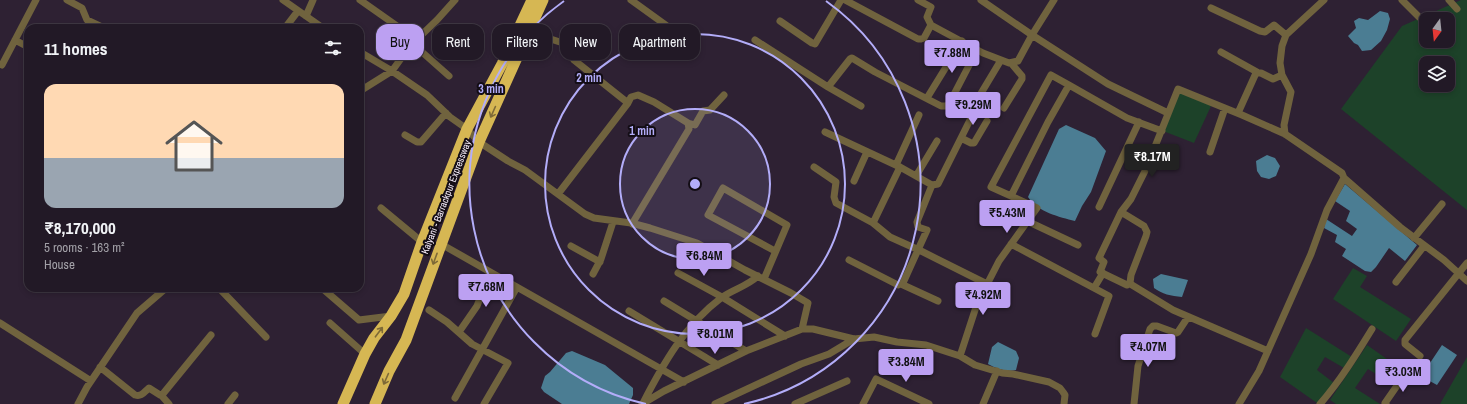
<!DOCTYPE html>
<html lang="en">
<head>
<meta charset="utf-8">
<style>
  body { margin:0; font-family:"Archivo Narrow",sans-serif; background:#2e2632; color:#f1f3f6; height:100vh; display:flex; flex-direction:column; font-size:15px; white-space:nowrap }
  * { box-sizing:border-box; margin:0 }
  p { font-size:13px; color:#a2a0a7 }
  .icon { flex:none; width:22px; height:22px; fill:none; stroke:currentColor; stroke-width:2; stroke-linecap:round; stroke-linejoin:round }
  .map { position:relative; flex:1; overflow:hidden }
  .side { position:absolute; left:24px; top:24px; width:340px; height:268px; display:flex; flex-direction:column; background:#221926; border-radius:12px; box-shadow:0 2px 6px #0003,0 0 0 1px #3f3843 }
  .side>* { flex:none }
  .banner { position:absolute; left:376px; top:24px; width:380px; height:36px; display:flex; gap:8px }
  .needle { width:26px; rotate:195deg }
  .fabs { position:absolute; left:1419px; top:12px; display:grid; gap:8px }
  .fabs a { display:grid; place-items:center; width:36px; height:36px; border-radius:8px; background:#221926; box-shadow:0 2px 6px #0003,0 0 0 1px #3f3843; font-size:20px }
  .price { position:absolute; translate:-50% -34px; padding:0 9px; border-radius:4px; background:#bca0f2; color:#111; font-size:13px; line-height:26px; filter:drop-shadow(0 1px 2px #0008) }
  .price::after { content:''; position:absolute; left:50%; top:24px; width:12px; height:9px; margin-left:-6px; background:inherit; clip-path:polygon(0 0,100% 0,50% 100%) }
  .price.active { background:#222; color:#fff }
  ul { padding:0; list-style:none }
  li { display:grid; align-content:center; gap:8px; height:212px; padding:0 20px }
  li span { display:grid; place-items:center; height:124px; border-radius:12px; color:#555 }
  li>.icon { margin-inline-start:auto }
  span .icon { width:72px; height:72px; fill:#fffc; stroke-width:1 }
  li b { font-size:17px }
  h2 { display:flex; justify-content:space-between; align-items:center; height:48px; padding:0 20px; font-size:17px }
  .tag { padding:0 14px; border-radius:12px; background:#221926; box-shadow:0 2px 6px #0003,0 0 0 1px #3f3843; font-size:14px; line-height:36px }
  .tag.active { background:#bca0f2; color:#111 }
  .map>svg:first-child { display:block }
  .green { fill:#1d4229; fill-rule:evenodd }
  .water { fill:#4b7d93 }
  .lines { fill:none; stroke-linecap:round; stroke-linejoin:round }
  .minor { stroke:#70633e; stroke-width:7 }
  .highway { stroke:#d6b753; stroke-width:11 }
  .oneway { stroke:#7e6a37 }
  .ring { fill:none; stroke:#b3adf9; stroke-width:2 }
  .labels { text-anchor:middle; dominant-baseline:central; stroke-width:4; stroke-linejoin:round; paint-order:stroke }
  .street-label { font-size:10px; fill:#f4ebf8; stroke:#130d15 }
  .centre { fill:#b3adf9; stroke:#130d15; stroke-width:2 }
  .ring-label { font-size:12px; text-anchor:middle; font-weight:bold; fill:#b3adf9; stroke:#130d15; stroke-width:4; stroke-linejoin:round; paint-order:stroke }
</style>
</head>
<body>
<div class="map">
<svg width="1467" height="404" viewBox="0 0 1467 404">
  <rect width="100%" height="100%" fill="#2e2133"/>
  <path class="green" d="M 1461,0 L 1467,0 L 1467,210 L 1341,109 L 1402,26 ZM 1426,19 L 1448,19 L 1448,41 L 1426,41 ZM 1426,63 L 1448,63 L 1448,85 L 1426,85 Z
    M 1179,88 L 1211,106 L 1194,143 L 1163,131 Z
    M 1353,268 L 1367,276 L 1360,287 L 1411,319 L 1396,341 L 1333,299 Z
    M 1306,328 L 1352,357 L 1344,368 L 1325,357 L 1317,370 L 1334,383 L 1317,403 L 1280,377 Z
    M 1367,345 L 1387,359 L 1376,374 L 1368,369 L 1355,388 L 1380,404 L 1336,404 L 1330,400 Z
    M 1467,357 L 1467,404 L 1440,404 Z"/>
  <path class="water" d="M 1380,11 L 1388,13 L 1390,19 L 1387,30 L 1381,41 L 1371,50 L 1362,51 L 1358,45 L 1354,43 L 1348,36 L 1356,28 L 1354,21 L 1359,18 L 1368,20 Z
    M 1066,125 L 1095,138 L 1106,151 L 1091,192 L 1082,206 L 1075,221 C 1059,217 1038,212 1028,197 L 1059,129 Z
    M 1267,155 L 1275,158 L 1280,166 L 1276,176 L 1269,179 L 1261,177 L 1257,171 L 1256,161 Z
    M 1345,184 L 1417,245 L 1405,261 L 1389,248 L 1376,267 L 1371,272 L 1365,271 L 1342,256 L 1346,249 L 1335,242 L 1337,235 L 1324,228 L 1326,219 L 1352,236 L 1357,229 L 1346,221 L 1350,211 L 1335,201 Z
    M 1161,274 L 1188,280 L 1182,297 C 1171,296 1162,294 1154,288 L 1153,279 Z
    M 998,342 L 1016,351 L 1019,358 L 1016,370 C 1006,372 997,369 988,364 L 992,347 Z
    M 1442,345 L 1457,355 L 1437,385 L 1426,379 L 1422,375 Z
    M 572,351 L 605,365 L 633,388 L 633,395 L 629,404 L 562,404 L 544,392 L 541,388 L 545,376 L 550,372 L 566,353 Z"/>
  <g class="lines">
    <path class="minor" d="M 67,0 L 82,8 L 87,20 L 104,28
      M 283,0 L 323,28
      M 360,0 L 417,40
      M 631,0 L 681,36
      M 845,0 L 918,39 L 921,39 L 924,38 L 931,25
      M 918,0 L 931,7 L 927,17 L 931,25 L 983,53 L 1009,63 L 1018,61 L 1032,35 L 1108,84 L 1168,113
      M 981,0 L 1032,35 L 1054,0
      M 1402,0 L 1419,17
      M 1449,0 L 1457,9
      M 1211,8 L 1260,31 L 1265,32 L 1274,25 L 1286,35
      M 306,16 L 313,0
      M 780,21 L 812,43 L 815,44 L 841,0
      M 285,28 L 298,11
      M 529,32 L 563,43 L 574,60 L 628,103 L 558,194
      M 15,40 L 28,47
      M 755,40 L 828,87 L 850,59 L 852,58 L 875,72 L 941,106 L 947,106 L 950,102 L 972,111 L 972,116 L 938,184 L 932,185
      M 413,44 L 449,76
      M 360,52 L 392,71 L 427,95 L 450,117 L 467,129 L 479,142 L 508,161 L 525,170 L 585,214 L 594,218 L 631,223 L 650,228 L 697,243 L 745,270 L 791,293 L 808,303 L 802,329 L 813,329 L 854,339 L 874,337 L 897,342 L 926,345 L 960,356 L 975,365 L 1002,373 L 1013,374 L 1049,382 L 1060,388 L 1063,392 L 1065,395 L 1064,404
      M 1221,52 L 1257,72
      M 2,65 L 36,0
      M 828,87 L 861,106
      M 360,91 L 392,71 L 410,46 L 437,20 L 455,0
      M 980,95 L 1001,60
      M 927,98 L 962,41
      M 950,102 L 977,50
      M 628,103 L 631,97 L 638,95 L 654,102 L 688,123 L 689,129 L 632,224
      M 1004,108 L 1022,79 L 1022,76 L 1011,63
      M 1238,113 L 1256,73 L 1261,73 L 1273,79 L 1282,75
      M 688,123 L 695,125 L 703,111 L 710,110 L 724,95
      M 825,132 L 900,167
      M 1285,134 L 1284,125 L 1291,92 L 1282,75 L 1280,63 L 1282,46 L 1286,35 L 1324,0
      M 405,135 L 417,142 L 421,142 L 446,113
      M 961,138 L 971,143 L 974,143 L 987,121
      M 1210,152 L 1225,108
      M 896,165 L 919,115
      M 814,167 L 836,182 L 834,197 L 836,203 L 873,223 L 890,237 L 919,250 L 987,284
      M 916,176 L 937,141
      M 1344,178 L 1400,227 L 1444,260 L 1467,281
      M 854,181 L 867,152
      M 1011,196 L 991,187 L 1051,75 L 1069,85
      M 1099,207 L 1139,122
      M 381,208 L 422,242
      M 1121,212 L 1144,226 L 1147,232 L 1146,236 L 1131,275 L 1130,283 L 1132,285 L 1173,310 L 1268,351
      M 1027,221 L 1078,245
      M 1414,238 L 1442,204
      M 441,244 L 684,382
      M 1011,244 L 1109,296 L 1095,334
      M 571,246 L 600,262
      M 849,260 L 898,285 L 903,283 L 927,230 L 918,227 L 917,222 L 932,185 L 900,167 L 873,223
      M 678,273 L 722,297 L 785,336
      M 593,274 L 601,259 L 613,222
      M 764,279 L 787,225 L 723,188 L 708,215 L 775,251
      M 1396,282 L 1424,246
      M 1130,283 L 1127,285 L 1100,272 L 1104,262 L 1099,258 L 1121,212 L 1131,199 L 1146,169 L 1178,89 L 1242,115 L 1285,134 L 1342,173 L 1344,178 L 1327,210 L 1311,254 L 1259,371 L 1239,404
      M 901,284 L 938,301
      M 219,288 L 266,337
      M 322,288 L 359,320 L 391,316
      M 1094,288 L 1103,273
      M 664,301 L 746,351
      M 429,310 L 447,322 L 472,344 L 508,363 L 484,404
      M 629,311 L 718,365
      M 0,323 L 91,381
      M 330,323 L 365,354
      M 459,332 L 477,306 L 490,272
      M 960,356 L 977,304 L 999,261 L 1037,208 L 1011,196 L 1048,122 L 1069,85 L 1127,118 L 1162,131
      M 1420,356 L 1405,344 L 1405,340 L 1467,263
      M 100,367 L 135,395 C 142,397 144,392 149,388 L 160,395 L 162,395 L 211,335
      M 161,395 L 169,404
      M 455,398 L 517,287
      M 643,403 C 663,364 685,325 721,298 C 733,289 746,287 758,276
      M 78,404 L 87,387 L 137,313 L 166,288
      M 228,404 L 235,395
      M 642,404 L 664,391 L 746,351 L 802,329
      M 715,404 L 801,364 L 829,354 L 854,339
      M 795,404 L 847,381
      M 863,404 L 876,379 L 929,404
      M 983,404 L 997,371
      M 1134,404 L 1138,366 L 1150,329 L 1153,326 L 1157,326 L 1176,333 L 1178,332 L 1188,317
      M 1320,404 C 1340,381 1356,355 1372,329
      M 1386,404 L 1385,403 L 1403,377"/>
    <path class="highway" d="M 343,404 L 365,354 L 374,338 L 391,316 L 404,294 L 422,242 L 467,129 L 502,64 L 532,0
      M 375,404 L 389,371 L 406,340 L 479,142 L 543,0"/>
  </g>
  <defs><path id="oneway-shaft" d="M-6 0H5M1.5-3L5.5 0L1.5 3" fill="none" stroke-width="1.6" stroke-linecap="round" stroke-linejoin="round"/></defs>
  <g class="oneway">
    <use href="#oneway-shaft" transform="translate(493 112) rotate(114)"/>
    <use href="#oneway-shaft" transform="translate(435 259) rotate(110)"/>
    <use href="#oneway-shaft" transform="translate(379 332) rotate(-53)"/>
    <use href="#oneway-shaft" transform="translate(386 379) rotate(114)"/>
  </g>
  <circle cx="695" cy="184" r="75" fill="#b3adf9" fill-opacity=".12"/>
  <g class="ring">
    <circle cx="695" cy="184" r="75"/>
    <circle cx="695" cy="184" r="150"/>
    <path d="M646 404A225 225 0 0 1 564 1M826 1A225 225 0 0 1 744 404"/>
  </g>
  <g class="labels">
    <g class="street-label">
      <text transform="translate(446 197) rotate(-69)">Kalyani - Barrackpur Expressway</text>
    </g>
  </g>
  <circle cx="695" cy="184" r="6" class="centre"/>
  <g class="ring-label">
    <text x="589" y="82">2 min</text>
    <text x="491" y="93">3 min</text>
    <text x="642" y="135">1 min</text>
  </g>
</svg>
<div class="fabs">
<a><svg class="needle" viewBox="-14 -14 28 28"><path d="M0-13l5 13h-10z" fill="#e53935"/><path d="M0 13l5-13h-10z" fill="#a2a0a7"/></svg></a>
<a><svg class="icon" aria-label="layers" viewBox="0 0 24 24"><path d="M12 4l9 5-9 5-9-5zM3 14l9 5 9-5"/></svg></a>
</div>
<b class="price" style="left:952px;top:74px">₹7.88M</b>
<b class="price" style="left:973px;top:126px">₹9.29M</b>
<b class="price active" style="left:1152px;top:178px">₹8.17M</b>
<b class="price" style="left:1007px;top:234px">₹5.43M</b>
<b class="price" style="left:704px;top:277px">₹6.84M</b>
<b class="price" style="left:486px;top:308px">₹7.68M</b>
<b class="price" style="left:983px;top:316px">₹4.92M</b>
<b class="price" style="left:715px;top:355px">₹8.01M</b>
<b class="price" style="left:1148px;top:368px">₹4.07M</b>
<b class="price" style="left:906px;top:383px">₹3.84M</b>
<b class="price" style="left:1403px;top:393px">₹3.03M</b>
<div class="banner">
<a class="tag active">Buy</a>
<a class="tag">Rent</a>
<a class="tag">Filters</a>
<a class="tag">New</a>
<a class="tag">Apartment</a>
</div>
<section class="side">
<h2>11 homes<svg class="icon" aria-label="filters" viewBox="0 0 24 24"><path d="M4 7h16M4 17h16"/><circle cx="9" cy="7" r="2"/><circle cx="15" cy="17" r="2"/></svg></h2>
<ul>
<li><span style="background:linear-gradient(#ffd9b3 60%,#9aa5b1 0)"><svg class="icon" aria-label="home" viewBox="0 0 24 24"><path d="M3 11l9-7 9 7M6 9v11h12V9"/></svg></span><div><b>₹8,170,000</b><p>5 rooms · 163 m²</p><p>House</p></div></li>
</ul>
</section>
</div>
</body>
</html>
